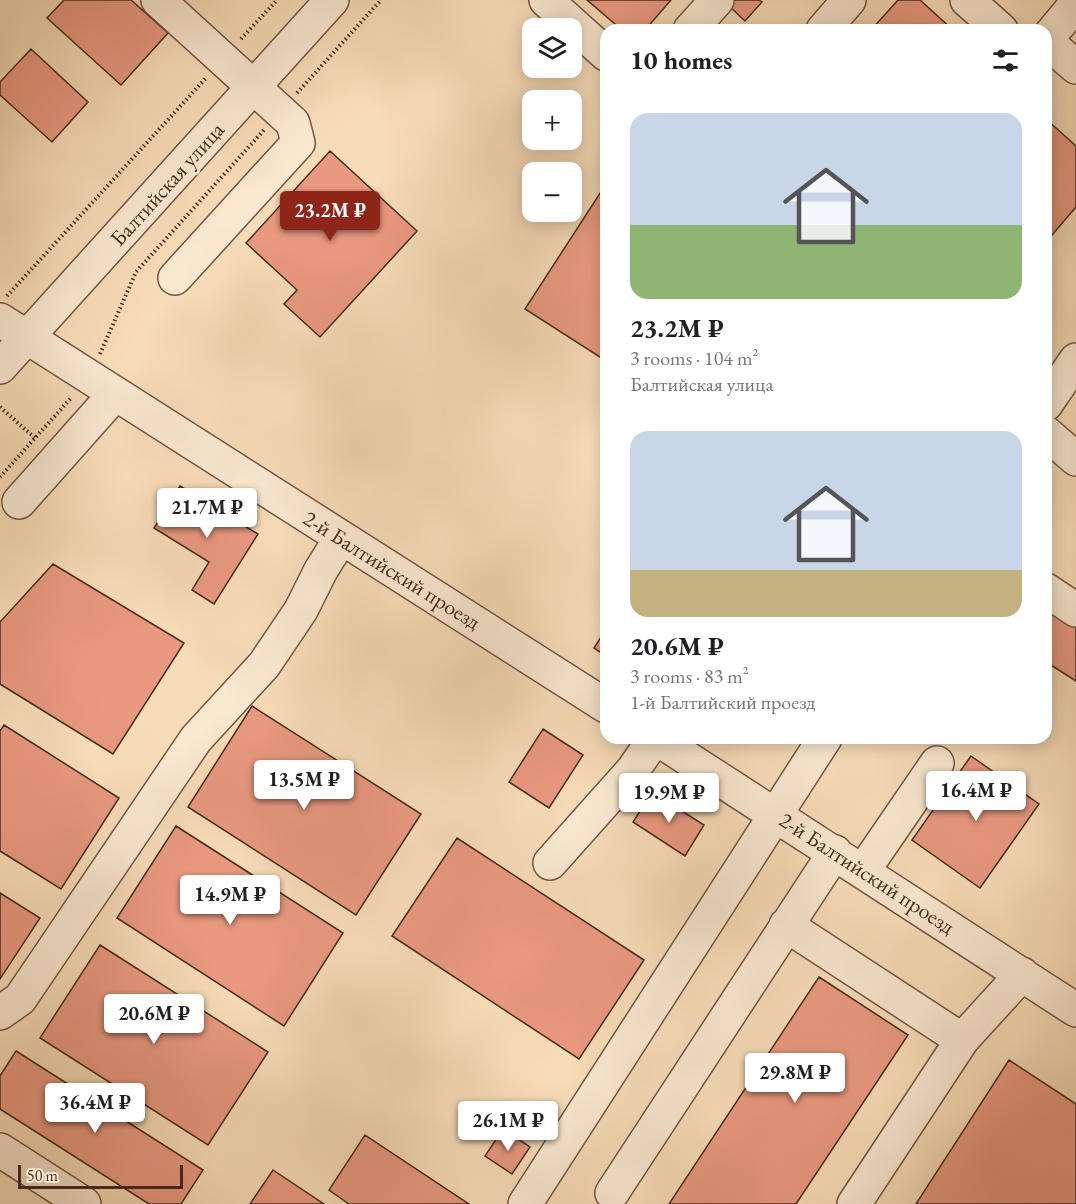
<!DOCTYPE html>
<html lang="en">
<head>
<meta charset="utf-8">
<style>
  body { margin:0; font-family:"EB Garamond",serif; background:#f6f6f6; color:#202124; height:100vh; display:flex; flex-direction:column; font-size:22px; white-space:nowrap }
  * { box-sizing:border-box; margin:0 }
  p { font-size:20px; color:#757577 }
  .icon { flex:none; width:33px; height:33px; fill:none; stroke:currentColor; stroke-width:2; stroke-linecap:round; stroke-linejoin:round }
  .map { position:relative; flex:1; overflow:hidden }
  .details { position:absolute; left:600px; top:24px; width:452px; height:720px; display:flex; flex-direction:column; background:#fff; border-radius:18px; box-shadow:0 3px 15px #0003 }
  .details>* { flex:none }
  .fabs { position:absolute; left:522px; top:18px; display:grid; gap:12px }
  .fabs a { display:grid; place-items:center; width:60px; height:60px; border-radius:12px; background:#fff; box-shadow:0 3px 15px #0003; font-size:30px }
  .scale { position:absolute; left:18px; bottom:15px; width:165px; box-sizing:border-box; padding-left:6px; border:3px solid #472a1c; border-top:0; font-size:16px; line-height:21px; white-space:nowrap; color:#472a1c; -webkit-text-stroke:4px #fae8d1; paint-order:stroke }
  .price { position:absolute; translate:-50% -51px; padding:0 14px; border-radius:6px; background:#fff; color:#222; font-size:20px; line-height:39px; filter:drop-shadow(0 2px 3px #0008) }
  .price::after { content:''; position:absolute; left:50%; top:36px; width:18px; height:14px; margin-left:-9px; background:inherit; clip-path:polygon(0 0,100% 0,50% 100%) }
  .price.current { background:#8f2418; color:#fff }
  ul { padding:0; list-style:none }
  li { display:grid; align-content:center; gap:12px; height:318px; padding:0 30px }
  li span { display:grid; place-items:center; height:186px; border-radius:18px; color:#555 }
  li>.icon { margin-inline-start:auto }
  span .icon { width:108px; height:108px; fill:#fffc; stroke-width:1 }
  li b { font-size:26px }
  h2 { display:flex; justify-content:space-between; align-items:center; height:72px; padding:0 30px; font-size:26px }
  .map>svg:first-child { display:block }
  .building { fill:#e99980; stroke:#472a1c; stroke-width:1.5 }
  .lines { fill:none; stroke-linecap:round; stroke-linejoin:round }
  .minor-casing { stroke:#735643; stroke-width:36 }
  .path { stroke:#472a1c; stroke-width:4; stroke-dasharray:1.5 3; stroke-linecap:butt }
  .minor { stroke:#fae8d1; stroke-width:33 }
  .labels { text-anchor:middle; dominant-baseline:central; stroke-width:6; stroke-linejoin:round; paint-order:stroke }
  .street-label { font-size:22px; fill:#472a1c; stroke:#fae8d1 }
</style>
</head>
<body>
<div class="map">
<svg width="1076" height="1204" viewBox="0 0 1076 1204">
  <rect width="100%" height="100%" fill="#f7dcb8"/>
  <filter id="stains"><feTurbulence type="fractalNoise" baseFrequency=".00333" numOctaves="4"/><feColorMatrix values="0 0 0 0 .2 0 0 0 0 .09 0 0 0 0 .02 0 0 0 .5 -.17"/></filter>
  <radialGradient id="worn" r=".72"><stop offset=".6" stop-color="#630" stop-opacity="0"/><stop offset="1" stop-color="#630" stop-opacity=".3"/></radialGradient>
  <path class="building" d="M 64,0 L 131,0 L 168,33 L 121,85 L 47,18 Z
    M 587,0 L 671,0 L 645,30 L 622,30 Z
    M 735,0 L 759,0 L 762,2 L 745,21 L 729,6 Z
    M 898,0 L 920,0 L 953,30 L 871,30 Z
    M 31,49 L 88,102 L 52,142 L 0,95 L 0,82 Z
    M 1046,119 L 1076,146 L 1076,207 L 1046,242 Z
    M 330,151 L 417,231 L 320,337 L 284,304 L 297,290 L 246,243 Z
    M 606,184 L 606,361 L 525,309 Z
    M 180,486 L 258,534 L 214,604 L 192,590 L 209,562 L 154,528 Z
    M 53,564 L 184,643 L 113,754 L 0,684 L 0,622 Z
    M 1046,603 L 1076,622 L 1076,681 L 1046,662 Z
    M 606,629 L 606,656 L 594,648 Z
    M 252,706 L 421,814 L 356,915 L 188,807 Z
    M 4,725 L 119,798 L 61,889 L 0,851 L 0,731 Z
    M 543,729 L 583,755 L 549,808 L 509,782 Z
    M 971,756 L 1039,804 L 980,888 L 912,840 Z
    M 652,792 L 704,825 L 685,856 L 633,822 Z
    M 176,826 L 343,933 L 284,1026 L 117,918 Z
    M 457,838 L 644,960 L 579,1059 L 392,936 Z
    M 0,893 L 40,918 L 0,979 Z
    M 100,945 L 268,1052 L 208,1145 L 40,1038 Z
    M 819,977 L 908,1035 L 796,1204 L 669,1204 Z
    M 16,1051 L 203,1170 L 181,1204 L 149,1204 L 0,1109 L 0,1076 Z
    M 1009,1060 L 1076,1104 L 1076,1204 L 916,1204 Z
    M 503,1129 L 530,1147 L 512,1174 L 485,1156 Z
    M 365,1135 L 469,1204 L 349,1204 L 329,1190 Z
    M 273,1170 L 324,1204 L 250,1204 Z"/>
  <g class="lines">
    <g class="minor-casing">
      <path id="minor" d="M 158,0 L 293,123 L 298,143 L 175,278
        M 546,0 L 606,54
        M 967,0 L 1001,30
        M 690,30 L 717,0
        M 823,30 L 849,0
        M 1046,40 L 1076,4
        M 1046,41 L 1076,67
        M 0,320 L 606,706
        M 0,367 L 332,0
        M 1046,404 L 1076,360
        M 1046,433 L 1076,459
        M 19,502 L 115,394
        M 1046,590 L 1076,610
        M 656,738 L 1076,1010
        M 550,863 L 633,770 L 655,738
        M 863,871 L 937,763
        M 786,925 L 962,1040
        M 0,1013 L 20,999 L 196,739 L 264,665 L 301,610 L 321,570 L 341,538
        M 0,1150 L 84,1204
        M 612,1193 L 835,852
        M 525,1204 L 825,738
        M 854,1204 L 962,1040 L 1022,974"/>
    </g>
    <path class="path" d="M 241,39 L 277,0
      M 297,93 L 381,0
      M 7,296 L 206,78
      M 100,354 L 136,272 L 264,130
      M 0,407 L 35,438
      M 0,477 L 72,397"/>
    <use href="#minor" class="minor"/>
  </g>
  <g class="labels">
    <g class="street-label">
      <text transform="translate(167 184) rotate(-48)">Балтийская улица</text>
      <text transform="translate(392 570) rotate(32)">2-й Балтийский проезд</text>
      <text transform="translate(867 873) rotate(33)">2-й Балтийский проезд</text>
    </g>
  </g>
  <rect width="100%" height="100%" filter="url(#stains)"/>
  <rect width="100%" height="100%" fill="url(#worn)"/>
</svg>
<div class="fabs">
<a><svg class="icon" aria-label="layers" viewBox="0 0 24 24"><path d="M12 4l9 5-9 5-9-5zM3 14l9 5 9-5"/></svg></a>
<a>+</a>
<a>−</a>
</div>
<div class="scale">50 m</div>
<b class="price current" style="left:330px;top:242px">23.2M ₽</b>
<b class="price" style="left:207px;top:539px">21.7M ₽</b>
<b class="price" style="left:304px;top:811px">13.5M ₽</b>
<b class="price" style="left:976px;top:822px">16.4M ₽</b>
<b class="price" style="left:669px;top:824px">19.9M ₽</b>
<b class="price" style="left:230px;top:926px">14.9M ₽</b>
<b class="price" style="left:154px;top:1045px">20.6M ₽</b>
<b class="price" style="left:795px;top:1104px">29.8M ₽</b>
<b class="price" style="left:95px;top:1134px">36.4M ₽</b>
<b class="price" style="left:508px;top:1152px">26.1M ₽</b>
<section class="details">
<h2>10 homes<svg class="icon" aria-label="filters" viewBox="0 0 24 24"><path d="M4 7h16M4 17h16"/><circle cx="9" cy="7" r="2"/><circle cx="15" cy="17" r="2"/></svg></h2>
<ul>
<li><span style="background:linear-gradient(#c9d6e8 60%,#8fb573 0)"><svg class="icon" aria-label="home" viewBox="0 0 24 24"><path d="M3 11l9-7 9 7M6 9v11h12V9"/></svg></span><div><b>23.2M ₽</b><p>3 rooms · 104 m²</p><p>Балтийская улица</p></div></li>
<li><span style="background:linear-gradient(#c9d6e8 75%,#c2b280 0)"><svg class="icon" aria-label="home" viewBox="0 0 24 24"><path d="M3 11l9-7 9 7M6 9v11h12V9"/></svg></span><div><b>20.6M ₽</b><p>3 rooms · 83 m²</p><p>1-й Балтийский проезд</p></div></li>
</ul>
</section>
</div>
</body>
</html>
